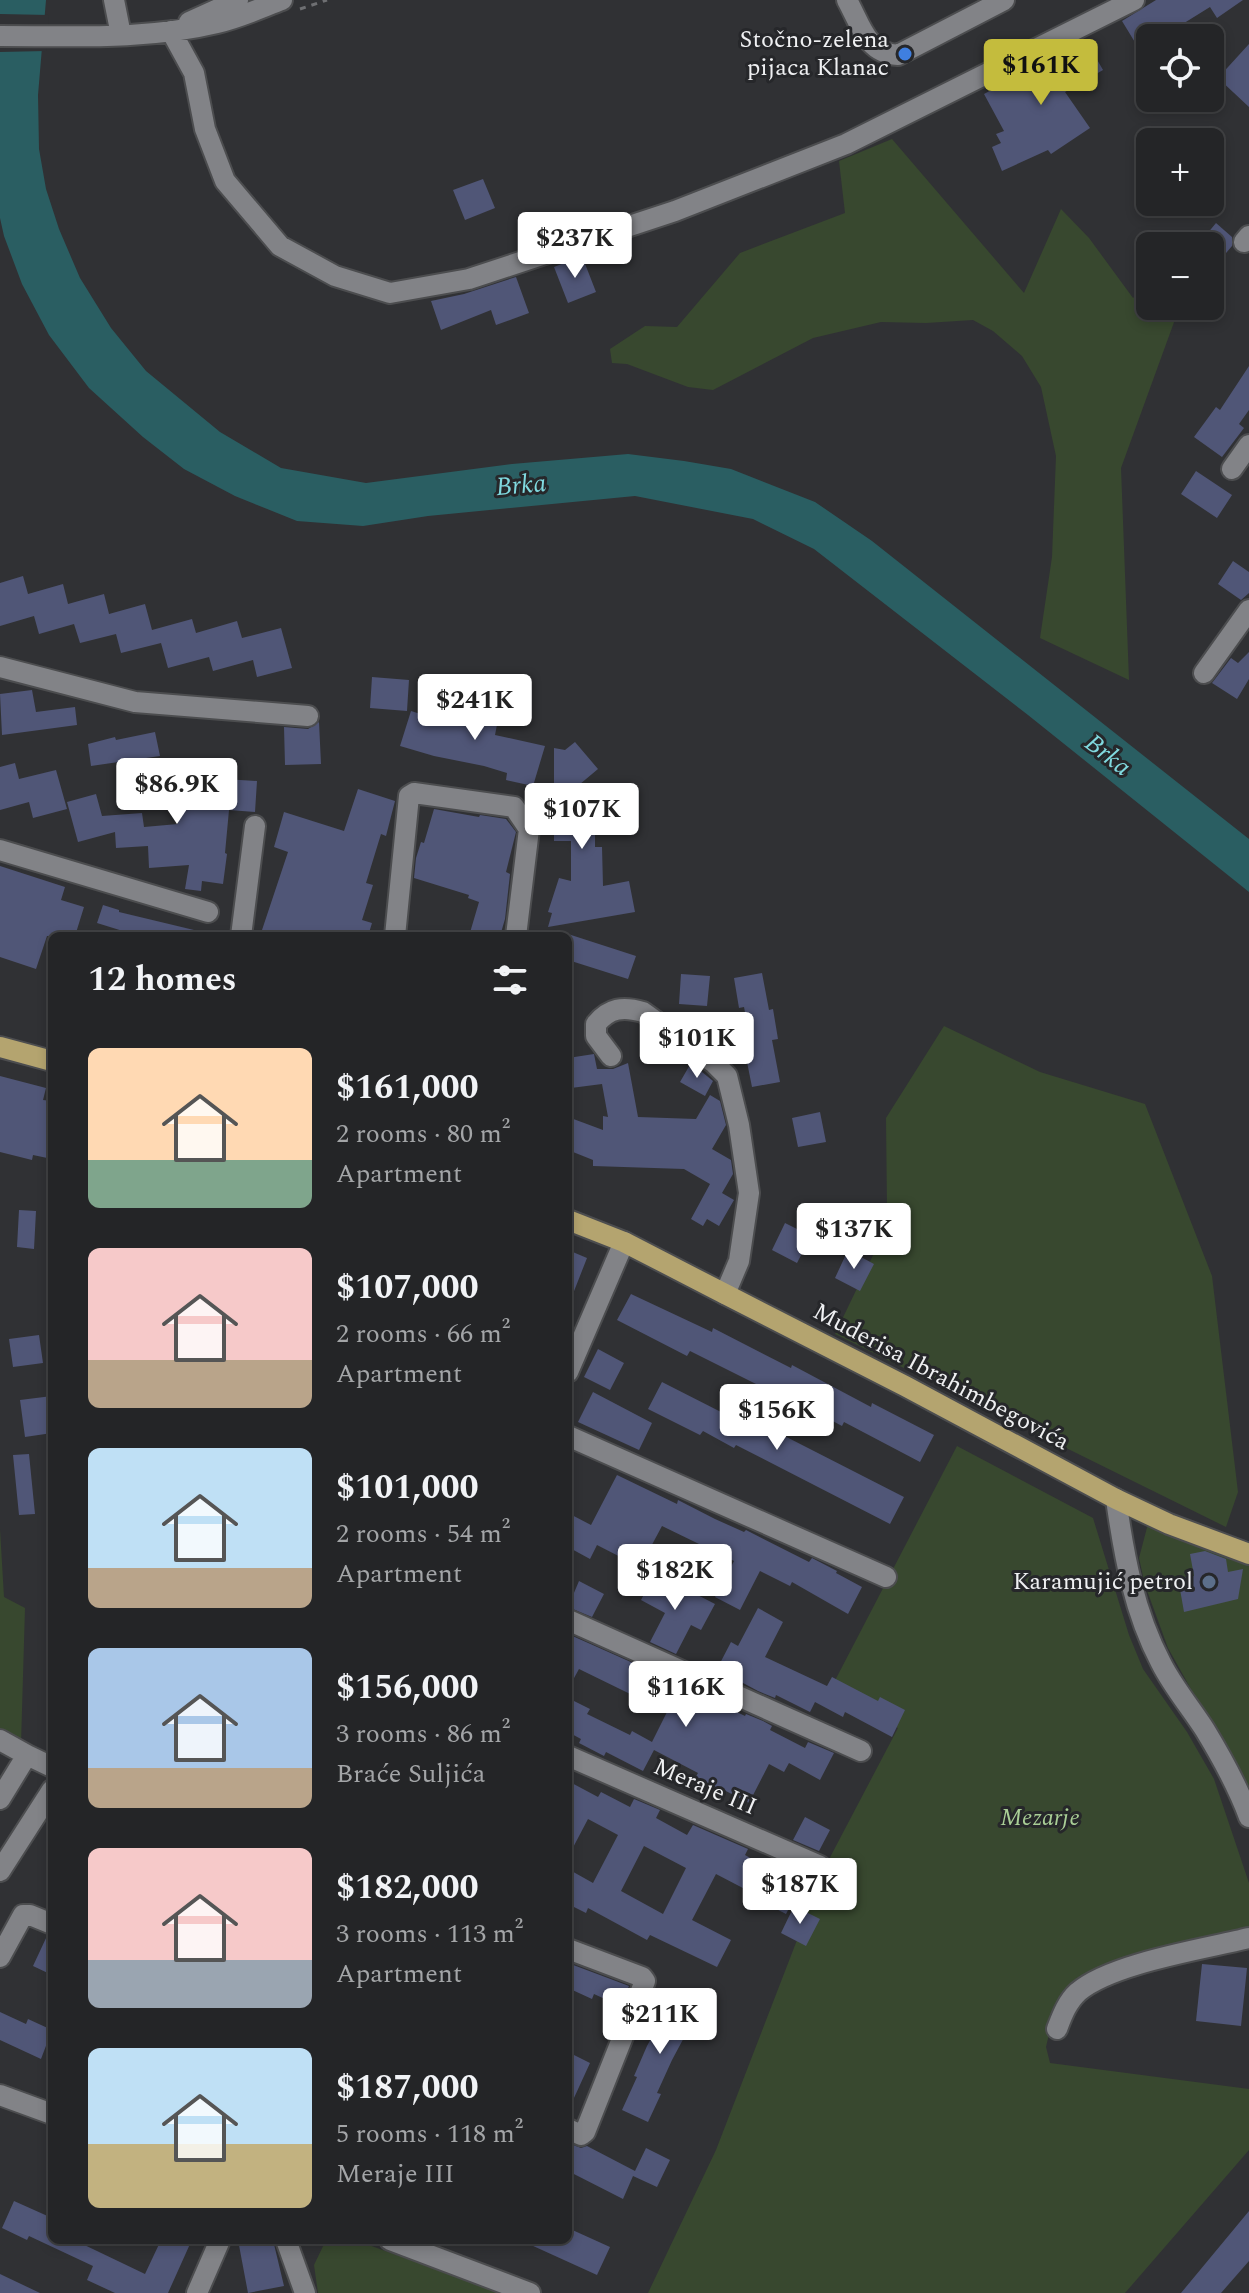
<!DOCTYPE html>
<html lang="en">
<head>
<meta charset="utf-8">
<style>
  body { margin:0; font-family:Spectral,serif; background:#303133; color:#f1f3f6; height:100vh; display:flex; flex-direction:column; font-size:30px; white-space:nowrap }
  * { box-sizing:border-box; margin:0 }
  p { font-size:26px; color:#a3a5a7 }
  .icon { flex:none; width:44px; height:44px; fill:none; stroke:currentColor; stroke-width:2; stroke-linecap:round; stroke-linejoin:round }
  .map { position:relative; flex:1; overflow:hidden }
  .side { position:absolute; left:48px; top:932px; width:524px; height:1312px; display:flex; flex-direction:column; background:#242527; border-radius:12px; box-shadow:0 4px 12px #0003,0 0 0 2px #414244 }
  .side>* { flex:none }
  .controls { position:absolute; left:1136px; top:24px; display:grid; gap:16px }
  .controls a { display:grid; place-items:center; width:88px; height:88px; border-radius:12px; background:#242527; box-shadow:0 4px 12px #0003,0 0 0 2px #414244; font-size:40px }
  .price { position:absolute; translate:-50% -68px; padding:0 18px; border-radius:8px; background:#fff; color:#222; font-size:26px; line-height:52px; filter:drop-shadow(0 2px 4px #0008) }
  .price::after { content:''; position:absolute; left:50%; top:48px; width:24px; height:18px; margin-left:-12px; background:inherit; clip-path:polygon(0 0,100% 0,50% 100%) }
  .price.active { background:#c4bc3d; color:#111 }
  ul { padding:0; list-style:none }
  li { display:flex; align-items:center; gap:24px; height:200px; padding:0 40px }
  li span { display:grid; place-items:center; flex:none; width:224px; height:160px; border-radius:12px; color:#555 }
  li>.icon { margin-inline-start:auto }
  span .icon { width:96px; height:96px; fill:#fffc; stroke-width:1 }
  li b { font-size:34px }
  h2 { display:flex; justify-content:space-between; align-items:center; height:96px; padding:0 40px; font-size:34px }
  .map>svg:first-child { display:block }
  .green { fill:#38482f }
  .water { fill:#2a5e62 }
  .pier { fill:#303134 }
  .building { fill:#505677; fill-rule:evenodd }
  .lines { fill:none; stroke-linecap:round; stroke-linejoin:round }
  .minor-casing { stroke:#4c4d4f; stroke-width:24 }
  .major-casing { stroke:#4c4d4f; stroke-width:24 }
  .path { stroke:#6e6f72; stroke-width:3; stroke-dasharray:6 6; stroke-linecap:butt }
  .minor { stroke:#828387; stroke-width:20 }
  .major { stroke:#b4a46f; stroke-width:20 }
  .shop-dot { fill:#3f7fe0; stroke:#26272a; stroke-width:3 }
  .service-dot { fill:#5c6f8a; stroke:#26272a; stroke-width:3 }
  .labels { text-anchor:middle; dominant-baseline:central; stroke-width:6; stroke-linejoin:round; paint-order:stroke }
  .poi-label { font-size:24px; fill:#eff0f2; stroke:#26272a; text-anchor:end }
  .street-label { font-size:24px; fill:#eff0f2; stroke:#26272a }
  .park-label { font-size:24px; font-style:italic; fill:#a9ce96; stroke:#26272a }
  .water-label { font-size:26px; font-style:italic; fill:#80d9df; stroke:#26272a }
</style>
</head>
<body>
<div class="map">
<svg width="1249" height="2293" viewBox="0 0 1249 2293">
  <rect width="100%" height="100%" fill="#303134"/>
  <path class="green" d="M 892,139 L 1024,293 L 1061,209 L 1089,238 L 1133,298 L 1148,283 L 1150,306 L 1169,306 L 1177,314 L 1121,468 L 1129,680 L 1040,638 L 1052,557 L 1056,456 L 1041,387 L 1022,356 L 993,331 L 973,320 L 926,323 L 881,322 L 813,338 L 713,390 L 688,387 L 627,364 L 612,363 L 610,349 L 645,326 L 677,327 L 740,253 L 845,213 L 839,161 Z
    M 944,1026 L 1040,1072 L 1145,1104 L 1212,1276 L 1238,1492 L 1226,1527 L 835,1334 L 877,1247 L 887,1208 L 886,1118 Z
    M 957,1446 L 1093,1518 L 1129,1635 L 1143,1669 L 1187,1732 L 1214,1779 L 1249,1883 L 1249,1933 L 1146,1958 L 1055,2009 L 1046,2047 L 1050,2063 L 1249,2089 L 1249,2150 L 1125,2293 L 648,2293 L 716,2150 L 826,1865 L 898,1728 L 828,1694 Z
    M 1149,1520 L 1249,1560 L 1249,1793 L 1168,1648 L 1145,1585 L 1139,1558 Z
    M 0,1529 L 4,1597 L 25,1608 L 21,1744 L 0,1733 Z
    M 326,2240 L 355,2240 L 501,2293 L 318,2293 L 314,2265 Z"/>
  <path class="water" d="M 0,0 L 46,0 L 38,95 L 39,149 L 46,189 L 59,229 L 80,278 L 111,328 L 146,371 L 220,432 L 281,468 L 366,483 L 512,464 L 628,454 L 684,461 L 731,469 L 815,502 L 872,541 L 1249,839 L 1249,892 L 1028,715 L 814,549 L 753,519 L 635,496 L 428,516 L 363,526 L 297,521 L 235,496 L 184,469 L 143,437 L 89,388 L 49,335 L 22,284 L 4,236 L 0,218 Z"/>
  <path class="pier" d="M 0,14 L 49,15 L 46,51 L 0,52 Z"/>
  <path class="building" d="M 1156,0 L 1243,0 L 1217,18 L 1210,7 L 1160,38 L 1150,38 L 1150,67 L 1122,21 Z
    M 1087,42 L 1103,70 L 1065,92 L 1090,128 L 1051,154 L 1048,150 L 1002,171 L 992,147 L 1001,143 L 996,134 L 1004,131 L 984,94 L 1055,56 L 1056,58 Z
    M 1249,44 L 1249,107 L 1218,78 Z
    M 483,179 L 495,208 L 465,220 L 453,190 Z
    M 1216,223 L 1232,237 L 1232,246 L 1210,272 L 1210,246 L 1197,246 Z
    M 582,256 L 596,292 L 568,303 L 554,267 Z
    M 516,277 L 529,313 L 496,325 L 491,310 L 441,330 L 431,301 L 464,294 Z
    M 1249,366 L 1249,410 L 1239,424 L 1244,428 L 1222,457 L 1194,437 L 1216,407 L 1220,410 Z
    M 1196,471 L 1232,495 L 1217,518 L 1181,494 Z
    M 1233,561 L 1249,572 L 1249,593 L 1241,600 L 1218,584 Z
    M 23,576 L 28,594 L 63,584 L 68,604 L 104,594 L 109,614 L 145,604 L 152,630 L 192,619 L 196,633 L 237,621 L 242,638 L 281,628 L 292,668 L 257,677 L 253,660 L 213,671 L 209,657 L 168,668 L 161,643 L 121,653 L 116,634 L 80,643 L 74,624 L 39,634 L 34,616 L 0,626 L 0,583 Z
    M 1249,652 L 1249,679 L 1237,699 L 1212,683 L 1231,658 L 1238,663 Z
    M 372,677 L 409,680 L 407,711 L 370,708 Z
    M 32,690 L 36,712 L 75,707 L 77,725 L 2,735 L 0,694 Z
    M 466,696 L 501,704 L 495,735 L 545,746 L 533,786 L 506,780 L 507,773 L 484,766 L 434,756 L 400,746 L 411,711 L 459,726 Z
    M 319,722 L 321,764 L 285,765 L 284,727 L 308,729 Z
    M 155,732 L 160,756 L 91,766 L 88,744 L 115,737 L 116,740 Z
    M 575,742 L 598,769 L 555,805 L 595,805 L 595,847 L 602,847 L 603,886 L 629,881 L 635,912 L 548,927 L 552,913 L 548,912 L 559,878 L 571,881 L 571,841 L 554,841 L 554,748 L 565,750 Z
    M 15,763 L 19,779 L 56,770 L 67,809 L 33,818 L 29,802 L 0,810 L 0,767 Z
    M 193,768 L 208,768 L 208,778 L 257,781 L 255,812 L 229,810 L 225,853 L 227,854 L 223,884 L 202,881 L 201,891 L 185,889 L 189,865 L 149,868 L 148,846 L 116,848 L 115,832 L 78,842 L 67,802 L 96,794 L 102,816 L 142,813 L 144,827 L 178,824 L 180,771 Z
    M 358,789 L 395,801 L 386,836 L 381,834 L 366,883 L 373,885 L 362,920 L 372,923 L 368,936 L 260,936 L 288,852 L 274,847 L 284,812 L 344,831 Z
    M 434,809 L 479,817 L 480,815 L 506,819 L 516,832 L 506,872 L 510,874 L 505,919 L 500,936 L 469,936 L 479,902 L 468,898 L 469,895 L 414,878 L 416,858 L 421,842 L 424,843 Z
    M 0,866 L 65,887 L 61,900 L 84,907 L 75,936 L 47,936 L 36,969 L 0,957 Z
    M 103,905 L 119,910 L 119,912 L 194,930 L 193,936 L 139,936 L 97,923 Z
    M 568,934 L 636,956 L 628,979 L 568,960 Z
    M 762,973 L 769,1010 L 773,1009 L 778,1039 L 772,1040 L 780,1082 L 752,1087 L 746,1057 L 753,1055 L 744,1007 L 739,1008 L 734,978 Z
    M 681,974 L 710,976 L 707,1006 L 679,1004 Z
    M 594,1054 L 597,1069 L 613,1069 L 628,1063 L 638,1117 L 696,1119 L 710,1095 L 720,1101 L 726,1125 L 712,1149 L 731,1160 L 733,1174 L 722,1193 L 734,1200 L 719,1226 L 707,1219 L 703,1226 L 691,1219 L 710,1184 L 684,1169 L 593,1166 L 593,1160 L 568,1150 L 568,1117 L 603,1130 L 603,1116 L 608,1117 L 602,1084 L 571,1088 L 568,1058 Z
    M 691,1063 L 713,1081 L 705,1096 L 680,1082 Z
    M 0,1076 L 46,1088 L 43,1100 L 52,1101 L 52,1159 L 33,1155 L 32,1160 L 0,1152 Z
    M 820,1112 L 826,1142 L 798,1147 L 792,1118 Z
    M 19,1210 L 36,1211 L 34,1249 L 17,1247 Z
    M 785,1223 L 811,1236 L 797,1263 L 772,1250 Z
    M 568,1250 L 587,1258 L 569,1304 L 568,1304 Z
    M 848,1250 L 874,1264 L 860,1291 L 835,1278 Z
    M 631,1294 L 712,1332 L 713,1328 L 791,1368 L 792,1365 L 871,1407 L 872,1403 L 934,1435 L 920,1462 L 844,1422 L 842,1426 L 767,1386 L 766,1389 L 690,1351 L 687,1356 L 617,1320 Z
    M 39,1335 L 43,1363 L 13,1367 L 9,1339 Z
    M 598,1349 L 624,1363 L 610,1390 L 584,1377 Z
    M 662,1382 L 721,1412 L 723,1408 L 754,1423 L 755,1421 L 904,1497 L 890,1524 L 736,1445 L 734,1448 L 703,1431 L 700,1435 L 648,1409 Z
    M 593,1392 L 652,1423 L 639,1450 L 578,1422 Z
    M 52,1396 L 52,1433 L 25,1437 L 20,1400 Z
    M 29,1454 L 35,1514 L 19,1515 L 13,1455 Z
    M 617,1475 L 677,1504 L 678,1500 L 715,1519 L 744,1532 L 746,1530 L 809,1562 L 812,1558 L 837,1571 L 836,1573 L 862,1587 L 848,1614 L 792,1582 L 790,1586 L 760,1571 L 740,1610 L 715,1597 L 734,1561 L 662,1526 L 640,1567 L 597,1545 L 590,1559 L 568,1547 L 568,1513 L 591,1525 Z
    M 1205,1551 L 1226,1559 L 1228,1572 L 1243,1569 L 1238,1599 L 1184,1612 L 1178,1578 L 1194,1576 L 1190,1554 Z
    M 655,1573 L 715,1604 L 701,1630 L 691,1625 L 676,1654 L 650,1642 L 665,1613 L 641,1600 Z
    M 579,1581 L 604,1594 L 592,1617 L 568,1607 Z
    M 758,1608 L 783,1622 L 765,1657 L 827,1686 L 832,1677 L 878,1701 L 880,1697 L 905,1710 L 892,1737 L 845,1712 L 843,1717 L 815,1702 L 810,1712 L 776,1695 L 775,1698 L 758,1691 L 717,1669 L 731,1642 L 738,1646 Z
    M 568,1634 L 680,1684 L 678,1689 L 703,1703 L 706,1697 L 745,1716 L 746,1714 L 763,1721 L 772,1726 L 770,1730 L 805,1748 L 808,1742 L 834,1753 L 820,1780 L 789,1763 L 784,1772 L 769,1764 L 749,1803 L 722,1789 L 719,1794 L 694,1780 L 698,1773 L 654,1750 L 643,1771 L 606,1752 L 604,1756 L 579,1743 L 581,1739 L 568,1732 L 568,1698 L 590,1709 L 587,1714 L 630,1735 L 632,1731 L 652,1742 L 667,1712 L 579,1669 L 568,1689 Z
    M 568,1781 L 598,1797 L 601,1792 L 630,1807 L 634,1799 L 660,1810 L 656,1818 L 687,1835 L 693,1825 L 748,1849 L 745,1855 L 800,1887 L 786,1914 L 761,1901 L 762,1898 L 716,1874 L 692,1920 L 731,1940 L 717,1967 L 650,1935 L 647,1940 L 588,1908 L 586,1913 L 568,1904 L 568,1869 L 593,1883 L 618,1835 L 588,1819 L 568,1857 ZM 644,1846 L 686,1868 L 663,1914 L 621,1891 Z
    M 805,1817 L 830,1830 L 819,1851 L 793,1840 Z
    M 794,1906 L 820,1919 L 806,1946 L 781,1933 Z
    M 47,1936 L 52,1937 L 52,1975 L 33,1966 Z
    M 568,1963 L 629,1986 L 620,2006 L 594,1994 L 592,1999 L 568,1988 Z
    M 1202,1964 L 1247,1968 L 1241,2026 L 1196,2021 Z
    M 676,1992 L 702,2004 L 672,2060 L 657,2093 L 661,2094 L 648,2122 L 622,2110 L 637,2077 L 634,2076 L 647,2046 Z
    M 0,2012 L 26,2024 L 28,2019 L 52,2030 L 41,2059 L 0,2040 Z
    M 568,2052 L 590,2063 L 568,2111 Z
    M 568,2143 L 581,2148 L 587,2146 L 635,2171 L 646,2148 L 670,2160 L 657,2187 L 633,2176 L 623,2199 L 568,2171 Z
    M 14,2201 L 52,2218 L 52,2240 L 74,2240 L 145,2274 L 161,2240 L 181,2240 L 190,2244 L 168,2293 L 115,2293 L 87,2280 L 93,2266 L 29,2236 L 27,2240 L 2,2228 Z
    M 1249,2211 L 1249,2261 L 1221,2293 L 1181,2293 Z
    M 568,2228 L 610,2247 L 597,2275 L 520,2240 L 568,2240 Z
    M 238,2240 L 273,2240 L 284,2286 L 248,2293 Z
    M 0,2274 L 40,2293 L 0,2293 Z"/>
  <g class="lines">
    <g class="minor-casing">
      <path id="minor" d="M 114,0 L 121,35
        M 847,0 C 861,25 866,53 898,55 L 1004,0
        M 189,22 L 238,0
        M 171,31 L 194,73 L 205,129 L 225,181 L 280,246 L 335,276 L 390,293 L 469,279 L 675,211 L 846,144 L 1134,0
        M 0,36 C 72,36 147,40 217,23 C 239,18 261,8 282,0
        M 1244,242 L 1249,236
        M 1232,469 L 1249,445
        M 0,667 L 135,702 L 308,716
        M 1204,673 L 1249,610
        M 0,850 L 208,912
        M 241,936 L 255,826
        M 395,936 L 409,796 L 414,793 L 514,807 L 529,829 L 516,936
        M 611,1056 L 596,1036 L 596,1024 C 609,1008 623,1006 643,1012 L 714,1063 L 727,1076 L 739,1125 L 749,1193 L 739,1261 L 725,1294
        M 568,1372 L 624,1242
        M 568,1436 L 886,1577
        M 1116,1499 C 1124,1556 1134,1612 1161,1663 C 1173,1687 1191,1708 1205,1730 C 1222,1758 1238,1787 1249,1817
        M 568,1620 L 861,1751
        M 0,1740 L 27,1755
        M 568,1756 L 820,1866
        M 0,1799 L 27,1755 L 52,1767
        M 0,1871 L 52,1790
        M 568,1949 L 642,1977 L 645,1981 L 585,2132 L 581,2135 L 568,2129
        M 0,1957 L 23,1915 L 30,1915 L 52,1924
        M 1057,2029 C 1062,2016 1067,2002 1078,1992 C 1112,1963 1205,1949 1249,1938
        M 0,2095 L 52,2114
        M 286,2240 L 305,2293
        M 390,2240 L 530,2293
        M 197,2293 L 220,2240"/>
    </g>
    <g class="major-casing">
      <path id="major" d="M 0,1047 L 52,1061
        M 568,1220 L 624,1242 L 725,1294 L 905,1386 L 1116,1499 L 1169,1524 L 1249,1554"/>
    </g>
    <path class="path" d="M 300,9 L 327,0"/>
    <use href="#minor" class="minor"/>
    <use href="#major" class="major"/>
  </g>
  <circle class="shop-dot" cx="905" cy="54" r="8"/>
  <circle class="service-dot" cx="1209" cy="1582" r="8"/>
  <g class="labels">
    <g class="poi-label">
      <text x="889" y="40">Stočno-zelena<tspan x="889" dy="28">pijaca Klanac</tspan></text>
      <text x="1193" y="1582">Karamujić petrol</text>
    </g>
    <g class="street-label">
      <text transform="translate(941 1377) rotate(28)">Muderisa Ibrahimbegovića</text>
      <text transform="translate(705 1787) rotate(23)">Meraje III</text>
    </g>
    <g class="park-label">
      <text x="1040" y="1818">Mezarje</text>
    </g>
    <g class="water-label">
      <text transform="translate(521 485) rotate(-5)">Brka</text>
      <text transform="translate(1108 755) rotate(38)">Brka</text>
    </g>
  </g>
</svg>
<div class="controls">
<a><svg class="icon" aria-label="locate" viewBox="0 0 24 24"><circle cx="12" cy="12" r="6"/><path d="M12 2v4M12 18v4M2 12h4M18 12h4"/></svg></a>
<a>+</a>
<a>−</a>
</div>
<b class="price active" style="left:1041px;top:107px">$161K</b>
<b class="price" style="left:575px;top:280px">$237K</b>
<b class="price" style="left:475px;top:742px">$241K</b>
<b class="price" style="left:177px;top:826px">$86.9K</b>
<b class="price" style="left:582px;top:851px">$107K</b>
<b class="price" style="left:697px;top:1080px">$101K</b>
<b class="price" style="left:854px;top:1271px">$137K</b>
<b class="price" style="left:777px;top:1452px">$156K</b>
<b class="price" style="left:675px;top:1612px">$182K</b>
<b class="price" style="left:686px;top:1729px">$116K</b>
<b class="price" style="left:800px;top:1926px">$187K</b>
<b class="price" style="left:660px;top:2056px">$211K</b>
<section class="side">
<h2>12 homes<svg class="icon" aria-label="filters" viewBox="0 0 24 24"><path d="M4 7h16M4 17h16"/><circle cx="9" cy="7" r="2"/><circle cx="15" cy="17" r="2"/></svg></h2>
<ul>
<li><span style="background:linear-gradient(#ffd9b3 70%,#7fa58c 0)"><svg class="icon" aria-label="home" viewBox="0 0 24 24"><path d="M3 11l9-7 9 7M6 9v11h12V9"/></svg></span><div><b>$161,000</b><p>2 rooms · 80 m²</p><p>Apartment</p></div></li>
<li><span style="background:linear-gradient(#f6c9c9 70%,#b9a48a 0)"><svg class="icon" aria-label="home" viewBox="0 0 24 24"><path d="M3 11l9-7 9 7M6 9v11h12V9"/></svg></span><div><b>$107,000</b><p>2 rooms · 66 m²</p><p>Apartment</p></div></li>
<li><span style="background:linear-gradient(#bfe0f5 75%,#b9a48a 0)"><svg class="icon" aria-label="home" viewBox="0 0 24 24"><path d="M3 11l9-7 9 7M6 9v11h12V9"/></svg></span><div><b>$101,000</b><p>2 rooms · 54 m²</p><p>Apartment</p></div></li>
<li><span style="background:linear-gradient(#a9c7e8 75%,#b9a48a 0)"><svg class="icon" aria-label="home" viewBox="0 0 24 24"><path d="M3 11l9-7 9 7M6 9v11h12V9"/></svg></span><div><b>$156,000</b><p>3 rooms · 86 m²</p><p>Braće Suljića</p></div></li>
<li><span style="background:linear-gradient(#f6c9c9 70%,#9aa5b1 0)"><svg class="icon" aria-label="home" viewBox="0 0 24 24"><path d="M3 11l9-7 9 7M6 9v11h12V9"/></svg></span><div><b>$182,000</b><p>3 rooms · 113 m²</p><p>Apartment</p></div></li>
<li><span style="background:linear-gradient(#bfe0f5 60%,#c2b280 0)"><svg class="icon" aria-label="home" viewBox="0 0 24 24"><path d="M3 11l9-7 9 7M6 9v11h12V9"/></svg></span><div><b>$187,000</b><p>5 rooms · 118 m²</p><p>Meraje III</p></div></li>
</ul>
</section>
</div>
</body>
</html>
